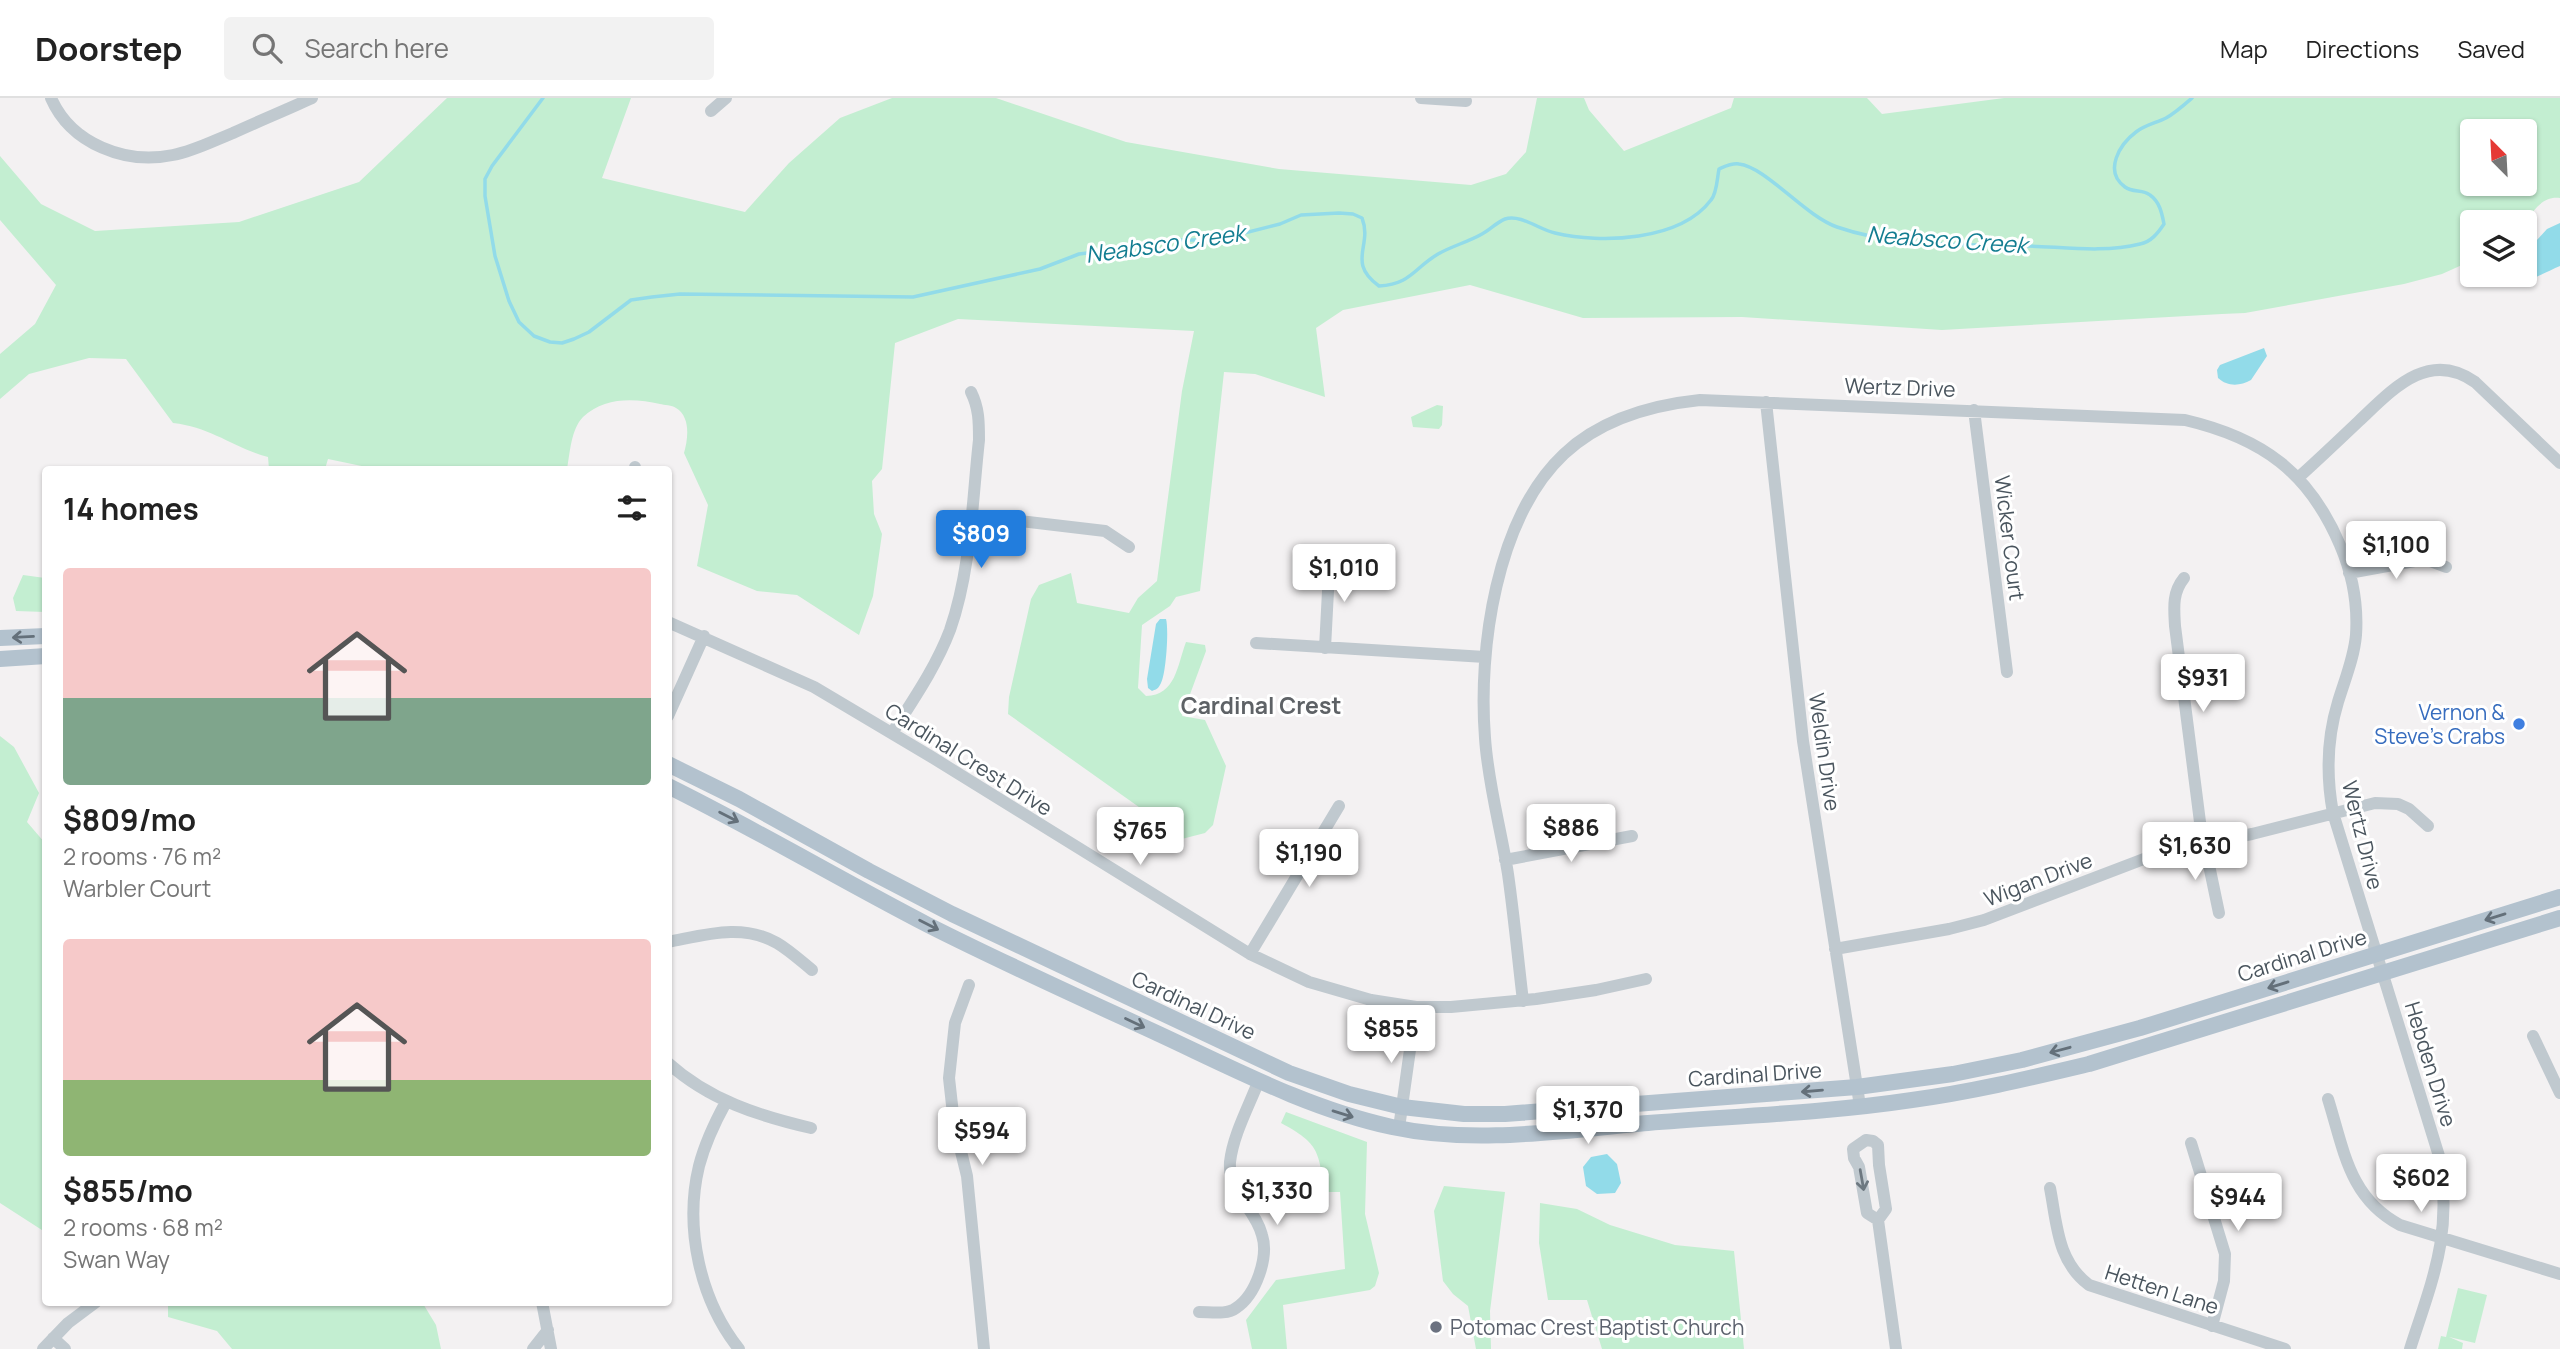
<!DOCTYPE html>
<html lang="en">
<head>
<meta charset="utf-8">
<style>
  body { margin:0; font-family:Manrope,sans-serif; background:#f2f2f2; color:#222; height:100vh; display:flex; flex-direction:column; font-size:26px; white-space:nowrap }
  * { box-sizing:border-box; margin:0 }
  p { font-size:23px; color:#767676 }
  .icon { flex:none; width:38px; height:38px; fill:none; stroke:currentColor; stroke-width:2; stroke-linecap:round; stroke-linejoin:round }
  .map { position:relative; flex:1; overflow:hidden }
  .drawer { position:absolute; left:42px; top:368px; width:630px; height:840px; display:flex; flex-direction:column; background:#fff; border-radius:7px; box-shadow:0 2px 5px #0004 }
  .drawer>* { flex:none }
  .needle { width:46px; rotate:336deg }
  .buttons { position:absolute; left:2460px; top:21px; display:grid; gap:14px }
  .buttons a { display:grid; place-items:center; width:77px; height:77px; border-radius:7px; background:#fff; box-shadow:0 2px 5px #0004; font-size:35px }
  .price { position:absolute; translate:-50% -60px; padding:0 16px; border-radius:7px; background:#fff; color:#222; font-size:23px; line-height:46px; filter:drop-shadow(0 2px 4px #0008) }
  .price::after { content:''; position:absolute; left:50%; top:42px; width:21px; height:16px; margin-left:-10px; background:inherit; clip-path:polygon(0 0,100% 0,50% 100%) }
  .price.on { background:#227ddd; color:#fff }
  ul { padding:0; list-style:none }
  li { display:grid; align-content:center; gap:14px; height:371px; padding:0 21px }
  li span { display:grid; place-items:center; height:217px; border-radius:7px; color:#555 }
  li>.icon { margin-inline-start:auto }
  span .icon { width:126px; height:126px; fill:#fffc; stroke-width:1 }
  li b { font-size:30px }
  h2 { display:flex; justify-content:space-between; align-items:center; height:84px; padding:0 21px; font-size:30px }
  header { display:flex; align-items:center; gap:42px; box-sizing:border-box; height:98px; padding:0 35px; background:#fff; border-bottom:2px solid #e0e0e0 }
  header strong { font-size:33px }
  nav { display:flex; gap:38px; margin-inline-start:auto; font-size:24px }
  .search { width:490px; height:63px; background:#f2f2f2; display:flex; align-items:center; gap:18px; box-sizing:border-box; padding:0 24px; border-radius:7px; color:#767676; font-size:26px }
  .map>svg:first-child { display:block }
  .green { fill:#c3eed1; fill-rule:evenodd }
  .water { fill:#92dbe9 }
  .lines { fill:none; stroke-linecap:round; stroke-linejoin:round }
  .stream { stroke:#92dbe9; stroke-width:3.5 }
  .minor { stroke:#c0c9cf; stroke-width:12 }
  .major { stroke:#b3c2ce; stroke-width:16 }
  .oneway { stroke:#64707a }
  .oneway2 { stroke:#6d7880 }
  .shop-dot { fill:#3f7fe0; stroke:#fff; stroke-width:2.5 }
  .worship-dot { fill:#6b7280; stroke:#fff; stroke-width:2.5 }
  .labels { text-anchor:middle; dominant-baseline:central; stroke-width:6; stroke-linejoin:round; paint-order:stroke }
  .street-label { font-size:21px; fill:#4a555e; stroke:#fff }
  .shop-label { font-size:21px; fill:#366cbe; stroke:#fff; text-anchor:end }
  .worship-label { font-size:21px; fill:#5b616d; stroke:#fff; text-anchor:start }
  .water-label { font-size:23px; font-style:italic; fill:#137d91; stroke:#fff }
  .neighbourhood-label { font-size:23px; font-weight:bold; fill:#5e6266; stroke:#fff }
</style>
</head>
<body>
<header>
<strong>Doorstep</strong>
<div class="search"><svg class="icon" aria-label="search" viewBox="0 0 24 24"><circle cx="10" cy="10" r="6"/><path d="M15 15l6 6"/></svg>Search here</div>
<nav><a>Map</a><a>Directions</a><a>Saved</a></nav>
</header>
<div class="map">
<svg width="2560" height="1251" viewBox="0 0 2560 1251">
  <rect width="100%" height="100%" fill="#f3f1f2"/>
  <path class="green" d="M 447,0 L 631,0 L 602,80 L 745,114 L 789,65 L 840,20 L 892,0 L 996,0 L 1126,44 L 1279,71 L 1471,87 L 1506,76 L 1526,54 L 1537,0 L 1584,0 L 1589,12 L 1624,53 L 1731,10 L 1734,0 L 1867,0 L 1882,16 L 2004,0 L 2560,0 L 2560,100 C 2542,98 2535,112 2524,124 L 2473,124 L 2473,162 L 2442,176 L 2404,186 L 2245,215 L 2222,216 L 1942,232 L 1742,219 L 1583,220 L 1470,187 L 1343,212 L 1316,230 L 1325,299 L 1255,276 L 1224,274 L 1200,493 L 1176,499 L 1170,508 L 1142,527 L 1138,590 L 1146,598 C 1176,597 1177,568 1186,544 L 1205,547 L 1206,553 L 1182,618 L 1205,622 L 1226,668 L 1213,727 L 1205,735 L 1174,743 L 1166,737 L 1160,724 L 1008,616 L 1009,599 L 1031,501 L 1039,487 L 1071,475 L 1077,505 L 1129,515 L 1138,500 L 1157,483 L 1182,293 L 1194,233 L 958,221 L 895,245 L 882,371 L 872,383 L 874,416 L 882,436 L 873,498 L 859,537 L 797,497 L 757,493 L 697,468 L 708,407 L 684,355 C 688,341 691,319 676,310 C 672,307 664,307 660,306 C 634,300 604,299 583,319 C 571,331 570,355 567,371 L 376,371 L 328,361 L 325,371 L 269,371 L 268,359 C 234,350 211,329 173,325 L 126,261 L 89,260 L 29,276 L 0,301 L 0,256 L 35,226 L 56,187 L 0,122 L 0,58 L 41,106 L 95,133 L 239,124 L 359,84 ZM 2473,33 L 2525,33 L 2525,86 L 2473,86 Z
    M 1437,307 L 1443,308 L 1442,327 L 1439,331 L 1413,329 L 1411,319 Z
    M 23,477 L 45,480 L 45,514 L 16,513 L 13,500 Z
    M 0,638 L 14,649 L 39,695 L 27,724 L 45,745 L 45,1134 L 0,1105 Z
    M 1286,1014 L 1367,1044 L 1365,1116 L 1379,1175 L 1375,1188 L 1370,1192 L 1283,1207 L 1287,1251 L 1252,1251 L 1246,1222 L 1276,1182 L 1345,1171 L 1340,1094 L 1325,1094 C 1318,1053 1320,1046 1281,1025 Z
    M 1444,1088 L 1505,1094 L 1490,1213 L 1491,1251 L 1476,1251 L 1468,1208 L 1453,1196 L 1443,1183 L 1434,1113 Z
    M 1540,1105 L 1577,1111 L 1610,1127 L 1675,1147 L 1734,1153 L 1744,1251 L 1602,1251 L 1587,1202 L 1548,1202 L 1539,1145 Z
    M 2458,1190 L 2487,1197 L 2475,1245 L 2449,1239 L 2463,1245 L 2462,1251 L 2438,1251 L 2441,1238 L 2446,1239 Z
    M 168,1204 L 422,1204 L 436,1227 L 441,1251 L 232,1251 L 217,1233 L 168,1219 Z"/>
  <path class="water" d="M 2560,125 L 2560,168 C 2539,177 2513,193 2489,188 L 2490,184 L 2499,177 L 2525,177 L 2525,155 L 2547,131 Z
    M 2264,250 L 2267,258 L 2251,282 C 2240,288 2228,289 2218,280 L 2217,272 L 2220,267 Z
    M 1160,521 L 1166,521 C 1169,531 1166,576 1161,585 C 1158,591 1157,591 1152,593 L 1148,590 L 1147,581 L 1156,526 Z
    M 1607,1056 L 1617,1066 L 1621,1085 L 1615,1095 L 1597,1096 L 1586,1088 L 1583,1069 L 1591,1059 Z"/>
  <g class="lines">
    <path class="stream" d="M 543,0 L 492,68 L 485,81 L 485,98 L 495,158 L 509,203 L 519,224 L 534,238 L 550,244 L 562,245 L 574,241 L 589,234 L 631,202 L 652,199 L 680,196 L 913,199 L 1040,171 L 1079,156 L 1129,150 L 1164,142 L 1217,142 L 1280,126 L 1301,117 L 1339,115 L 1353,116 L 1362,120 C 1373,148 1346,164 1379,188 C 1411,186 1413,171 1438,156 C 1452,148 1468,144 1482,136 C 1490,132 1497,124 1505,121 C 1521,116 1540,132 1555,135 C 1601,146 1680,143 1711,102 C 1717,95 1717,81 1719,71 C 1726,68 1732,65 1739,66 C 1766,69 1805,118 1837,129 C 1897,150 1965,146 2028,148 C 2064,149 2104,155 2140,146 C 2151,144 2158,135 2164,126 C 2162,116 2160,104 2150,97 C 2143,91 2133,95 2125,89 C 2103,73 2120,46 2136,34 C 2145,27 2156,25 2166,20 C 2175,15 2184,7 2192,0"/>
    <path class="minor" d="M 51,0 C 71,46 126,67 173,57 C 194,53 213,43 233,35 C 259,23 286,12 312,0
      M 1421,0 L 1466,3
      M 711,13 L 726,0
      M 1766,304 L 1803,643 L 1860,1008
      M 1974,312 L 2007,574
      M 635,369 L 635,371
      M 2299,379 C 2319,361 2339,342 2359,323 C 2392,292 2428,251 2475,284 L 2560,365
      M 970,417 L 1105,433 L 1129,449
      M 2349,475 L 2420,462 L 2430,463 L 2446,469
      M 2184,480 C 2172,495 2174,510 2175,528 L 2200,724 L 2219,815
      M 668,524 L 814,589 L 930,658 L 1250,856 L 1309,884 L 1371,902 L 1416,909 L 1451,909 L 1536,901 L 1596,892 L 1646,881
      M 1256,545 L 1485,559
      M 1325,550 L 1329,474 L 1332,464 L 1342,454
      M 668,618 L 704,538
      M 892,635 C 913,602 936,569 950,532 C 971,472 972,405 979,342 C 979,324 979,310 971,294
      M 1505,762 L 1632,738
      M 668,844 C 705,837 742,825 777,845 C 789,852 801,863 812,872
      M 1835,851 L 1949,831 L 1984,822 L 2149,759 L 2179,750 L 2252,736 L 2375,705 L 2398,706 L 2409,711 L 2428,728
      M 1250,856 L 1339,708
      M 969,887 L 955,925 L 949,980 L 954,1025 L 967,1078 L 984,1251
      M 1523,903 C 1518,861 1514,818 1508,776 C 1501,731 1488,686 1485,640 C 1478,551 1496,420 1564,356 C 1600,322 1652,307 1700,302 L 2185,322 C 2262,340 2309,374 2340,447 C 2352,475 2358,507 2356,537 C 2354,560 2345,581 2338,604 C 2327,640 2326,677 2333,715 L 2439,1058 C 2453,1135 2433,1180 2410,1251
      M 2533,938 L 2560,995
      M 668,965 C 709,1002 759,1018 811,1030
      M 2328,1001 C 2344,1052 2349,1100 2400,1127 L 2560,1176
      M 726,1004 C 715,1024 705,1045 699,1068 C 684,1130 700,1202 739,1251
      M 1399,1030 L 1416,909
      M 2191,1045 L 2225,1156 L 2224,1183 L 2212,1228
      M 2050,1090 C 2057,1126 2057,1163 2089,1187 L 2285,1251
      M 1878,1122 L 1867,1115 L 1859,1069 L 1854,1060 L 1853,1051 L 1866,1042 L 1873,1043 L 1878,1047 L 1879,1067 L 1886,1111 L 1878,1122 L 1896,1251
      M 542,1204 L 551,1251
      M 1199,1214 C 1211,1214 1227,1217 1236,1210 C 1256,1197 1269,1159 1262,1137 C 1255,1110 1228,1095 1230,1064 C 1233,1037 1249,1008 1259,982
      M 53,1240 L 65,1251
      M 43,1251 L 68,1225 L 96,1204
      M 533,1251 L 548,1232"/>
    <path class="major" d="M 0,540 L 46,538
      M 0,561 L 46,558
      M 668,666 L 739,701 L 869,773 L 952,816 L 1289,975 L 1349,996 L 1402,1009 L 1464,1016 L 1505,1016 L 1857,989 L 1953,976 L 2022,962 L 2140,930 L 2560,799
      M 668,688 C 757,732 841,782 928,827 C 1005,866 1083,901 1161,937 C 1236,972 1310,1011 1392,1029 C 1475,1047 1565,1032 1648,1025 C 1736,1018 1825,1015 1912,1002 C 1972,994 2030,980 2089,966 L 2560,820"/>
  </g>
  <defs><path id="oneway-shaft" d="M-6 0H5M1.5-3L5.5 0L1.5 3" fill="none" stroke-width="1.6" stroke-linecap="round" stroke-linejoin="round" transform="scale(1.75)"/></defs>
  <g class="oneway">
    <use href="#oneway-shaft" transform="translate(23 539) rotate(177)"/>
    <use href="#oneway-shaft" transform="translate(729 719) rotate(27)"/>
    <use href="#oneway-shaft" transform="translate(2495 819) rotate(163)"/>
    <use href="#oneway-shaft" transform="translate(929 827) rotate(27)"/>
    <use href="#oneway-shaft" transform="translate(2278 887) rotate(163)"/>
    <use href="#oneway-shaft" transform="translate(1135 925) rotate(25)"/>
    <use href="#oneway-shaft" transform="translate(2060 952) rotate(165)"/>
    <use href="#oneway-shaft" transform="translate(1812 993) rotate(175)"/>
    <use href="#oneway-shaft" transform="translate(1343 1016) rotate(17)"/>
  </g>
  <use class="oneway2" href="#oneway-shaft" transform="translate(1862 1082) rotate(80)"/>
  <circle class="shop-dot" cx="2519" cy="626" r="7"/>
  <circle class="worship-dot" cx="1436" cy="1229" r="7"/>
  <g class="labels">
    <g class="street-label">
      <text transform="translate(1900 289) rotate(2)">Wertz Drive</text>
      <text transform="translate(2010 440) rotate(83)">Wicker Court</text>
      <text transform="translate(1825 654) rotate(82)">Weldin Drive</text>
      <text transform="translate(969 661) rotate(32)">Cardinal Crest Drive</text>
      <text transform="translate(2363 737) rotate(76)">Wertz Drive</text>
      <text transform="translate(2038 781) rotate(-21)">Wigan Drive</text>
      <text transform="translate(2302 857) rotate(-17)">Cardinal Drive</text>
      <text transform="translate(1194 907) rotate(25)">Cardinal Drive</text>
      <text transform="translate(2431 966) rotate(73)">Hebden Drive</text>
      <text transform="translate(1755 976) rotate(-4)">Cardinal Drive</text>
      <text transform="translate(2162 1191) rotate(18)">Hetten Lane</text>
    </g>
    <g class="shop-label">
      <text x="2505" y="614">Vernon &amp;<tspan x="2505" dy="24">Steve's Crabs</tspan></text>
    </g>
    <g class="worship-label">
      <text x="1450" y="1229">Potomac Crest Baptist Church</text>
    </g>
    <g class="water-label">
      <text transform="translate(1947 141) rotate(4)">Neabsco Creek</text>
      <text transform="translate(1165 145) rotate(-8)">Neabsco Creek</text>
    </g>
    <g class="neighbourhood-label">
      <text x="1261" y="607">Cardinal Crest</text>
    </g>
  </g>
</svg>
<div class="buttons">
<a><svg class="needle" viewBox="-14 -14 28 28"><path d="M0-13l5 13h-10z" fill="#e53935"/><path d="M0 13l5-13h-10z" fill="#767676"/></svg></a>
<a><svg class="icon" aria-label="layers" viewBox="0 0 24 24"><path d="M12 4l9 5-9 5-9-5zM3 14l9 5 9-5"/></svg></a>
</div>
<b class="price on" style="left:981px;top:472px">$809</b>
<b class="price" style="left:2396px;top:483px">$1,100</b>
<b class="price" style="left:1344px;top:506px">$1,010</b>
<b class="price" style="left:2203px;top:616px">$931</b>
<b class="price" style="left:1571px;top:766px">$886</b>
<b class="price" style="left:1140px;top:769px">$765</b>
<b class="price" style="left:2195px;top:784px">$1,630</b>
<b class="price" style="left:1309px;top:791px">$1,190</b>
<b class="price" style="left:1391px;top:967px">$855</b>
<b class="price" style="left:1588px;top:1048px">$1,370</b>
<b class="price" style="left:982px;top:1069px">$594</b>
<b class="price" style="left:2421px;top:1116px">$602</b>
<b class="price" style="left:1277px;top:1129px">$1,330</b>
<b class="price" style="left:2238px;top:1135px">$944</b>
<section class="drawer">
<h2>14 homes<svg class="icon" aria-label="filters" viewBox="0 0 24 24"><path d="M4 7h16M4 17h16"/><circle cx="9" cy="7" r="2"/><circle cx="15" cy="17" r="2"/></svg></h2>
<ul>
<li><span style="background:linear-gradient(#f6c9c9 60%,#7fa58c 0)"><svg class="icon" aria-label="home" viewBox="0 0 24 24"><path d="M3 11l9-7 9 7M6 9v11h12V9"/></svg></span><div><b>$809/mo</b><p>2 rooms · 76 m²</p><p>Warbler Court</p></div></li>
<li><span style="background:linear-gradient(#f6c9c9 65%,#8fb573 0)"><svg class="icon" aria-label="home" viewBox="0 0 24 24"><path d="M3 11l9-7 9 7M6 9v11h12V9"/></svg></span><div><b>$855/mo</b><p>2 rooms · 68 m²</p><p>Swan Way</p></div></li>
</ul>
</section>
</div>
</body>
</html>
